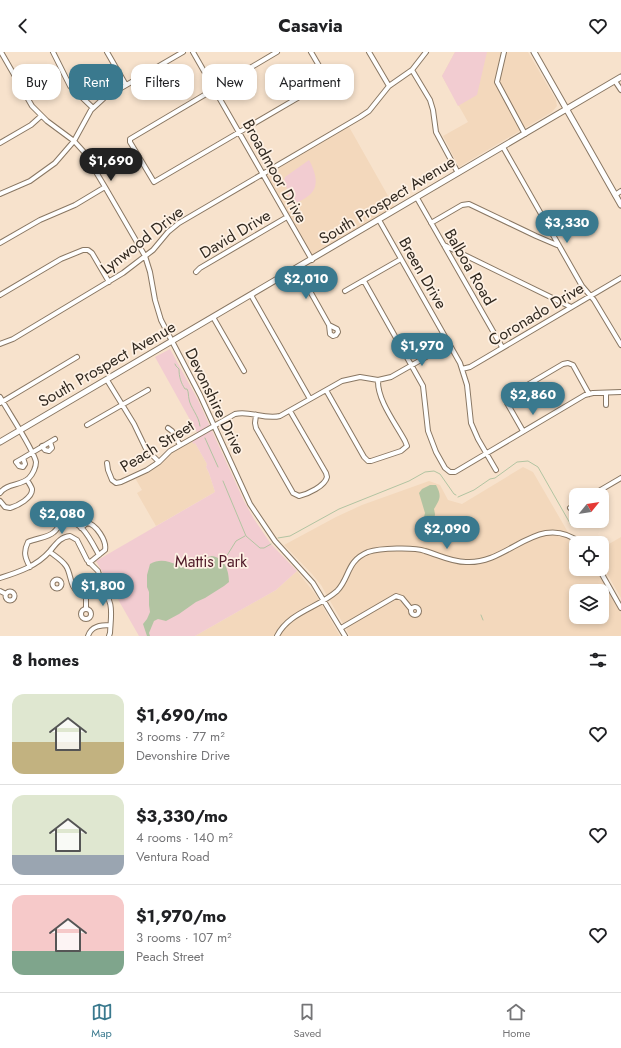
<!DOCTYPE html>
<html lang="en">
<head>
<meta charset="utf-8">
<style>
  body { margin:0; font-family:Jost,sans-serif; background:#f6f6f6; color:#202124; height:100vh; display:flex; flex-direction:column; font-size:15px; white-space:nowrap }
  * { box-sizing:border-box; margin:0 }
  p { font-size:13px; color:#757577 }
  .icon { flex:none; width:22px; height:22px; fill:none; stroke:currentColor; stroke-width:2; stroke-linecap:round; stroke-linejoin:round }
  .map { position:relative; height:584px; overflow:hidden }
  .drawer { display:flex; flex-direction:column; background:#fff; flex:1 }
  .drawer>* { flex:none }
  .top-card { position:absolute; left:12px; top:12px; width:400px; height:36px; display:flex; gap:8px }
  .needle { width:26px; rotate:60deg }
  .fabs { position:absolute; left:569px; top:436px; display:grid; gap:8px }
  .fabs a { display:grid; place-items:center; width:40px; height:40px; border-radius:8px; background:#fff; box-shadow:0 2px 6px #0003; font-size:20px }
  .price { position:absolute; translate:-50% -34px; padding:0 9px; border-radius:14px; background:#3a798e; color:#fff; font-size:13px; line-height:26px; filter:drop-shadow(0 1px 2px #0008) }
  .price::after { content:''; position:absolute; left:50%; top:24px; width:12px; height:9px; margin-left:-6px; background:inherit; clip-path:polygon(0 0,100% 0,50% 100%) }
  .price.active { background:#222; color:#fff }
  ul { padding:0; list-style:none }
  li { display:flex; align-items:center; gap:12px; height:100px; padding:0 12px }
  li+li { border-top:1px solid #e0e0e0 }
  li span { display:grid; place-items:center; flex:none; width:112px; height:80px; border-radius:12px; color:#555 }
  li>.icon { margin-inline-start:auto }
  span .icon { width:48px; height:48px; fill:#fffc; stroke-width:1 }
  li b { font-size:17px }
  h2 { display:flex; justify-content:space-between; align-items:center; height:48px; padding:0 12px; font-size:17px }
  .pill { padding:0 14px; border-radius:12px; background:#fff; box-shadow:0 2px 6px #0003; font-size:14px; line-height:36px }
  .pill.active { background:#3a798e; color:#fff }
  header { display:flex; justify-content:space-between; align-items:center; height:52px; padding:0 12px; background:#fff; font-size:18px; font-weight:700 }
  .tab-bar { display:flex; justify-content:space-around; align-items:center; height:56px; border-top:1px solid #e0e0e0; background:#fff; font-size:11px; color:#757577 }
  .tab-bar a { display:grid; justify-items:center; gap:2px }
  .tab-bar .active { color:#3a798e }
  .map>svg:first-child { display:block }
  .built { fill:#f3d8bc; fill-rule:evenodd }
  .green { fill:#f2ccd1 }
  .water { fill:#b2c4a2 }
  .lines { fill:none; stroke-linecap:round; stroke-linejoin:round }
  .stream { stroke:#b2c4a2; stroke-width:1 }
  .minor-casing { stroke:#897763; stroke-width:6 }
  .major-casing { stroke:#897763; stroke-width:7 }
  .minor { stroke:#fff; stroke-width:4 }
  .major { stroke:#fff; stroke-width:5 }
  .labels { text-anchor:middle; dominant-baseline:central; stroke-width:3.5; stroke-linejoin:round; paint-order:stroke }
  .street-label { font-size:16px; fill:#312920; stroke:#fef1e4 }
  .park-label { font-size:16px; fill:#4f1a28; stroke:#fef1e4 }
</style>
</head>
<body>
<header><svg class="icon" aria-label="back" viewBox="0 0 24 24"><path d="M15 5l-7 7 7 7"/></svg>Casavia<svg class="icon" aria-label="heart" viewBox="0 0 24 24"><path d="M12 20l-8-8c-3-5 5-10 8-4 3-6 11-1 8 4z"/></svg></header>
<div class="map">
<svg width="621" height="584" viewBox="0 0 621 584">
  <rect width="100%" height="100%" fill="#f7e2cc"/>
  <path class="built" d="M 455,0 L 528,0 L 556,48 L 557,54 L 552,60 L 459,115 L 443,84 L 468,70 L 442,24 Z
    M 348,73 L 396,158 L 312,206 L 265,123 Z
    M 199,385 L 195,391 L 207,412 L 206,415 L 209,421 L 215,440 L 156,474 L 137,441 L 142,438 L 135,426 L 157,414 L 171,401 Z
    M 523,415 L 533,420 L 576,494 L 576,517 L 596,517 L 621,561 L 621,584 L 350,584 L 321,533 L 312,522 L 284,493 L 336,465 L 362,453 L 429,429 L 440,433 L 448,448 L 462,452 ZM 576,539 L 602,539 L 602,565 L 576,565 Z
    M 621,485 L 621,546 L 602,513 L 602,496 Z
    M 297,519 L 316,543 L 340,584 L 195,584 L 276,538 Z"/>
  <path class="green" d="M 455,0 L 487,0 L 477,43 L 458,54 L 442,24 Z
    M 309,108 C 314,117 319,130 313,139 C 309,145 300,149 294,152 L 287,140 L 288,139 L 284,129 L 285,125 Z
    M 170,297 L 198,348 L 244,449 L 254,467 L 271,492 L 297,519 L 276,538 L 195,584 L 139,584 L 96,509 L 215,440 L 209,421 L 206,415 L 207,412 L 195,391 L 193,392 L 192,388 L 199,384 L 155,305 Z"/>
  <path class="water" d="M 430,433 L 436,433 C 442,444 440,447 434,457 L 435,462 L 434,472 L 430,474 L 426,474 L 423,469 L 425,461 L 419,441 L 422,437 Z
    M 212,504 C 225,506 229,519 229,530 L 224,534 L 205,546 L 196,550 L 179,562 L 166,569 L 158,567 L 154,569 L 149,581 L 150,584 L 147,584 L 143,572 L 147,567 L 150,560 L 149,553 L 149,540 L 147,535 L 147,523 L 150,512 C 166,503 178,516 192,518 C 201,513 200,506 212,504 Z"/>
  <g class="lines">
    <path class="stream" d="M 175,312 L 176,314 L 179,317 C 179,325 181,331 185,337 L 187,337 C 189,341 188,343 189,347 C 190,355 199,364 200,374
      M 205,386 L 218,415
      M 223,429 L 246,484 L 260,496 L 264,496 L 271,492
      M 458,445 L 474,438 L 490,427 L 495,426 L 517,410 L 528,409 L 538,415 L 571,473
      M 278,486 L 290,484 L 339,457 L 409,429 L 425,420 L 434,419 L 440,422 L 454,442 L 456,443
      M 223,510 L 236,489 L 245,484
      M 481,563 L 483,568"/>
    <g class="minor-casing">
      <path id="minor" d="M 1,0 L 32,54 L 47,69 L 74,89 L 84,100 L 105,135 L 145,204 L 150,220 L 155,248 L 161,268 L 200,343 L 250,452 L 275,489 L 313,531 L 345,584
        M 53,0 L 70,34 L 93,56
        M 107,0 L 126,33
        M 193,0 L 312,208
        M 277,0 L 130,87 L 130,90 L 154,130 L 325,30 L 326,27 L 325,24 L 311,0
        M 369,0 L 389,34
        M 504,0 L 497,30 L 525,82
        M 412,18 L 430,48 L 433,58 L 436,80 L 458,121
        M 615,29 L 621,38
        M 0,91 L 31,73 L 41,64
        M 503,95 L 582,234 L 594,248 L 621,293
        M 0,142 L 30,129 L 55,111 L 74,89 L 91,58 L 104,46 L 183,0
        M 615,143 L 621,139
        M 417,146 L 502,295
        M 379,168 L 460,311 L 467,333 L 471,371 L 478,387 L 496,418
        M 431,171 L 462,153 L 469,152 L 536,184 L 557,193
        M 0,191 L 40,168 L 75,153 L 105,135
        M 444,193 L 571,255
        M 297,216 L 329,273
        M 196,220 L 200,216 L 287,165
        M 364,229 L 423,334 L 428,379 L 436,400 L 445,416 L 450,420 L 455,420 L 585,343 L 593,341 L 621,340
        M 345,239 L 401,207
        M 0,243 L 61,207 L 83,198 L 88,198 L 92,201 L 109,230
        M 251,243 L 310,347
        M 213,265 L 244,319
        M 329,273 L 337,277 L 338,280 L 336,283 L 333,284 L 330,282 Z
        M 0,292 L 13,287 L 123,221 L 153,198 L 168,180 L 179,171 L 360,65 L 369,59 L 389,34 L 412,18 L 426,0
        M 462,317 L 470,315 L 621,226
        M 107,328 L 134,372 L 146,397 L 159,410
        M 326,338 L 364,405 L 368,409 L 371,409 L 401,399 L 407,394 L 405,389 C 396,372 377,348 378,328
        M 606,341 L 606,353
        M 0,345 C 7,358 34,398 36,410 C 36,415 33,422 29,426 C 21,434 7,431 0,441
        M 0,351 L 77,305
        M 256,363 L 255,371 L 256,376 L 293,441 L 299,444 C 308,442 325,434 327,425 L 326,421 L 290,359
        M 87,373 L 148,338
        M 168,376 L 172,379 L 180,393
        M 523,379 L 507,351 L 506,347 L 507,345 L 563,312 L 568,311 L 573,313 L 589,342
        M 42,394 L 45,398 L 49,399 L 52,396 L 50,390
        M 23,406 L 55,387
        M 23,406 L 25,412 L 23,415 L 19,414 L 16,410 Z
        M 107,411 L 108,418 L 112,428 L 116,431 L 121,430 L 147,418 L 159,410 L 170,399 L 235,362 C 250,358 264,368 280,364 L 342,329 L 360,325 L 378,328 L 391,325 L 449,292
        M 592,443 L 621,426
        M 0,449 L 5,455 L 10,456 C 17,454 33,446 32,437 C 31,434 29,431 27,428
        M 570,456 L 576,452
        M 81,476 L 87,471 C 96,472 107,489 105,498 L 89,511
        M 30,515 C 25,506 23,500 28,490 C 36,486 48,486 54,480 C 58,477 58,473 63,471 C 80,463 92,491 99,503
        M 599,517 L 621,556
        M 0,526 C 19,520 37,514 50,499 C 56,492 60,485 70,484 L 77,488 L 87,508 L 98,519 L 100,526 L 99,534 C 93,542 79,546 73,534 C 70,528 70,520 66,514 C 62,508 55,504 50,500
        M52.5 532a4.5 4.5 0 1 1 9 0a4.5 4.5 0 1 1-9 0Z
        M 99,534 C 115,549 111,561 110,581 L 109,584
        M 0,539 L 6,542
        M5.5 544a4.5 4.5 0 1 1 9 0a4.5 4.5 0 1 1-9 0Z
        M411 559a4 4 0 1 1 8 0a4 4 0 1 1-8 0Z
        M 86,557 L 86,542
        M81 562a5 5 0 1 1 10 0a5 5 0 1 1-10 0Z
        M 341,576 L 396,544 L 402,546 L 411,557
        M 88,584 C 91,574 101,573 110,573
        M 277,584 C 289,560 318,556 337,539 C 350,526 346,509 368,500 C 380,496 414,495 425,499 C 439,503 451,510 466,510 C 509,513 538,458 581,491"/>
    </g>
    <g class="major-casing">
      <path id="major" d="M 534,0 L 621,153
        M 0,390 L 621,25"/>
    </g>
    <use href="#minor" class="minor"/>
    <use href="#major" class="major"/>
  </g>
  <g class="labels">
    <g class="street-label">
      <text transform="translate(275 119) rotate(61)">Broadmoor Drive</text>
      <text transform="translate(387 148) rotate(-31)">South Prospect Avenue</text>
      <text transform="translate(235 182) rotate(-31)">David Drive</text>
      <text transform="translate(142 188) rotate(-38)">Lynwood Drive</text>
      <text transform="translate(470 215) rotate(60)">Balboa Road</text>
      <text transform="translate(423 221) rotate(60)">Breen Drive</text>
      <text transform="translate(536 262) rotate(-31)">Coronado Drive</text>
      <text transform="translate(107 312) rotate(-30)">South Prospect Avenue</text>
      <text transform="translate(215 349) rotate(64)">Devonshire Drive</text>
      <text transform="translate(157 394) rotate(-32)">Peach Street</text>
    </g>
    <g class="park-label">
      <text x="211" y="509">Mattis Park</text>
    </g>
  </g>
</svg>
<div class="fabs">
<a><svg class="needle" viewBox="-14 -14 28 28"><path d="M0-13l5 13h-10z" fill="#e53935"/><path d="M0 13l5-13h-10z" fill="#757577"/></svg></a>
<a><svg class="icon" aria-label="locate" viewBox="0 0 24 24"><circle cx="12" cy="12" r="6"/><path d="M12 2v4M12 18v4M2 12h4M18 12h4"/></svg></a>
<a><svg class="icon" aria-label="layers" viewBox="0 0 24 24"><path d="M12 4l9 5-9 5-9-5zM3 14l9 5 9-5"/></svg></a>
</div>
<b class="price active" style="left:111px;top:130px">$1,690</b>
<b class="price" style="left:567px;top:192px">$3,330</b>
<b class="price" style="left:306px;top:248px">$2,010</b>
<b class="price" style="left:422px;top:315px">$1,970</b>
<b class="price" style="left:533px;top:364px">$2,860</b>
<b class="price" style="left:62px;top:483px">$2,080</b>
<b class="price" style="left:447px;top:498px">$2,090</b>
<b class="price" style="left:103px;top:555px">$1,800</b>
<div class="top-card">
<a class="pill">Buy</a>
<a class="pill active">Rent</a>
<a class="pill">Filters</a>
<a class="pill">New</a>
<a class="pill">Apartment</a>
</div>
</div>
<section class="drawer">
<h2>8 homes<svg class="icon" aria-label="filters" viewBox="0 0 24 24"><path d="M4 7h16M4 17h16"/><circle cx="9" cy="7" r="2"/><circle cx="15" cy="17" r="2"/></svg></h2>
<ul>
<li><span style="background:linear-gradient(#dfe7d0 60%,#c2b280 0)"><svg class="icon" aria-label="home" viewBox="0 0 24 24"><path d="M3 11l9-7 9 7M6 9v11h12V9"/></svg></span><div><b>$1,690/mo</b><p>3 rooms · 77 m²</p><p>Devonshire Drive</p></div><svg class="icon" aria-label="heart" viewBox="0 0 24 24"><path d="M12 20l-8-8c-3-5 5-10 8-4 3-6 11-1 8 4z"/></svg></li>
<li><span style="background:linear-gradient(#dfe7d0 75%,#9aa5b1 0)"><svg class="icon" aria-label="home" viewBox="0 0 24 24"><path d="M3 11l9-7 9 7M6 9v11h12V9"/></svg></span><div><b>$3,330/mo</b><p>4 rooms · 140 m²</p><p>Ventura Road</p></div><svg class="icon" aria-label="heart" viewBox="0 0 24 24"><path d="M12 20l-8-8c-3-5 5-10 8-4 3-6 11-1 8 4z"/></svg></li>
<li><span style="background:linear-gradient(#f6c9c9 70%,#7fa58c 0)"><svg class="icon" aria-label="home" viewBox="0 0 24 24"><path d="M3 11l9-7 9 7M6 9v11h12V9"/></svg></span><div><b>$1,970/mo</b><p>3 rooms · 107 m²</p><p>Peach Street</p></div><svg class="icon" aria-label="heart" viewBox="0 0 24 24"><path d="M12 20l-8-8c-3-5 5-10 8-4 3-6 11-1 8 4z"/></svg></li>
</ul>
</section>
<nav class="tab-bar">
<a class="active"><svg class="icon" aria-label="map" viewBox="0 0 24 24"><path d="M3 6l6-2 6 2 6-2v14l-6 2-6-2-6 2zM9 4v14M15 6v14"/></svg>Map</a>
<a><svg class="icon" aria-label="saved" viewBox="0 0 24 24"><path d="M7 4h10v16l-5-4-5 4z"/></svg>Saved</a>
<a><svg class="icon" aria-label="home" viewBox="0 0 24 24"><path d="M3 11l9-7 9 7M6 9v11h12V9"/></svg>Home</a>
</nav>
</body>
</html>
